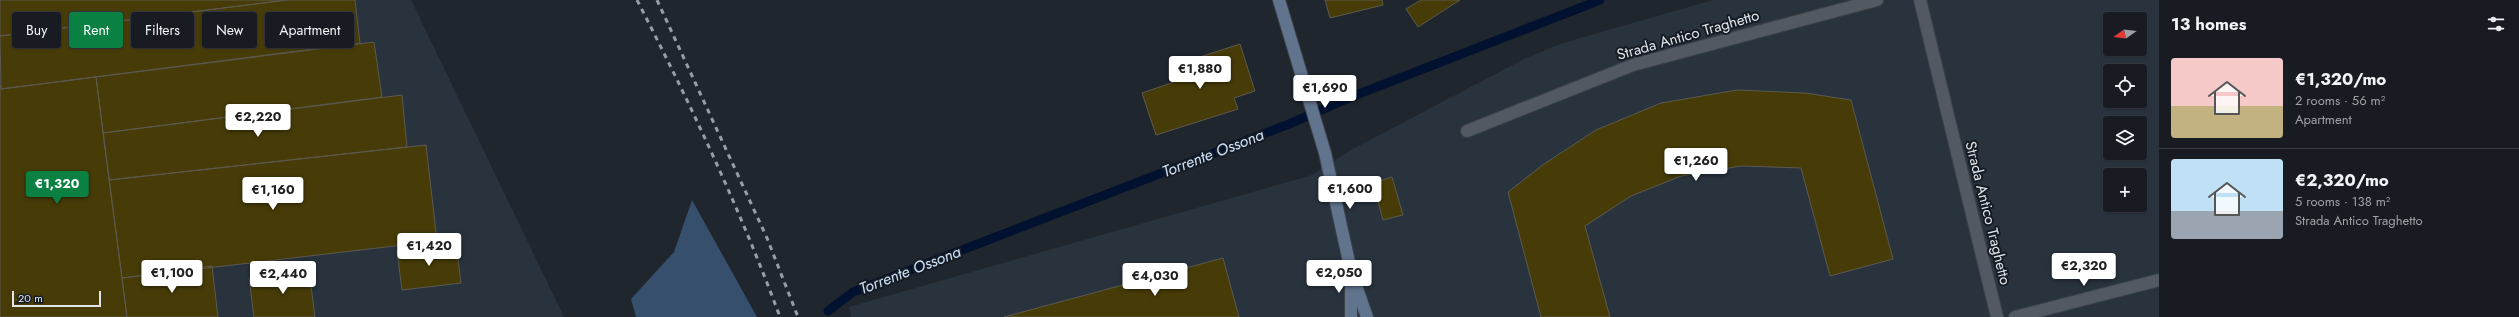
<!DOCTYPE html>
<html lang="en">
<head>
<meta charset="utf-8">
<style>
  body { margin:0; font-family:Jost,sans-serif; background:#25292f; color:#f1f3f6; height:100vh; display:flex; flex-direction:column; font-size:15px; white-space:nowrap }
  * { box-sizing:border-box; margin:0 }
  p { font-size:13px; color:#9fa1a5 }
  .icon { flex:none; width:22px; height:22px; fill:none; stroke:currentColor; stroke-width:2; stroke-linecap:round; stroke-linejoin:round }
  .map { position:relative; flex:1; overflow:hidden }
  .side { display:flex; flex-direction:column; background:#181c22; width:360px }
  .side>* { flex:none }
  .guide { position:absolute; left:12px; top:12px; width:380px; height:36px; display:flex; gap:8px }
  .needle { width:26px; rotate:256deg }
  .tools { position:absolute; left:2103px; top:12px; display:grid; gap:8px }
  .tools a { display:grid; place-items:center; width:44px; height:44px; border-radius:4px; background:#181c22; box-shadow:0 1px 3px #0004,0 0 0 1px #363a40; font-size:20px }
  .scale { position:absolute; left:12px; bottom:10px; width:89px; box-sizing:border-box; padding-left:4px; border:2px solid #e1e5ea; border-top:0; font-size:11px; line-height:14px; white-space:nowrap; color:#e1e5ea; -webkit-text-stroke:3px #161c24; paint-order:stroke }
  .price { position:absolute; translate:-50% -34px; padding:0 9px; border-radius:4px; background:#fff; color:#222; font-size:13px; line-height:26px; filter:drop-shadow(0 1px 2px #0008) }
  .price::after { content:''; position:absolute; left:50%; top:24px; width:12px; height:9px; margin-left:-6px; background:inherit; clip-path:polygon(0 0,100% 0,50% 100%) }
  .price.on { background:#0b8043; color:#fff }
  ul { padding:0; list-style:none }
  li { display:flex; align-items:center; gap:12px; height:100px; padding:0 12px }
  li+li { border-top:1px solid #363a40 }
  li span { display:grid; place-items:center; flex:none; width:112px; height:80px; border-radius:4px; color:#555 }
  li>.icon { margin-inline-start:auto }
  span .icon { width:48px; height:48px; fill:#fffc; stroke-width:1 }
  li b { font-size:17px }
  h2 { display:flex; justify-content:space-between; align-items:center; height:48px; padding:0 12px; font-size:17px }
  .chip { padding:0 14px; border-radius:4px; background:#181c22; box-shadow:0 1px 3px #0004,0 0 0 1px #363a40; font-size:14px; line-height:36px }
  .chip.on { background:#0b8043; color:#fff }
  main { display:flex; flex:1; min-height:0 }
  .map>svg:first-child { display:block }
  .built { fill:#29333e; fill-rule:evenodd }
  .green { fill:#364f6d }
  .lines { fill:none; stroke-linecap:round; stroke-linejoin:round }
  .stream { stroke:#001230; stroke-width:9 }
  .building { fill:#473c08; stroke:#5c594f }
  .lane-casing { stroke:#3d4249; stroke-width:14 }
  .street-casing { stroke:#3d4249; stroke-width:14 }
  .secondary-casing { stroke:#3d4249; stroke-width:14 }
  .lane { stroke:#525962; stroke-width:12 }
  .street { stroke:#525962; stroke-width:12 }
  .secondary { stroke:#60748e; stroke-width:12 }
  .rail { stroke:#999ea4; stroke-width:3; stroke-dasharray:5 5; stroke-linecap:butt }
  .labels { text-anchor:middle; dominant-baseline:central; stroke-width:4; stroke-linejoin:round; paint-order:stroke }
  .street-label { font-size:15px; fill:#e1e5ea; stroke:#161c24 }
  .water-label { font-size:16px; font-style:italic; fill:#cde0f8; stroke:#161c24 }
</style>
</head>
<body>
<main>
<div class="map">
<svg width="2159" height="317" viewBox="0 0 2159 317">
  <rect width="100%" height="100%" fill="#20262e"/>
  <path class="built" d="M 0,0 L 411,0 L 564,317 L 0,317 Z
    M 1713,0 L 2159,0 L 2159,317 L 851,317 L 849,307 L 1312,175 L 1351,150 L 1524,59 L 1563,43 ZM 2110,19 L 2140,19 L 2140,49 L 2110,49 ZM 2110,71 L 2140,71 L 2140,101 L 2110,101 ZM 2110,123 L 2140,123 L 2140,153 L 2110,153 ZM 2110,175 L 2140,175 L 2140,205 L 2110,205 Z"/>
  <path class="green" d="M 692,200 L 757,317 L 636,317 L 631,299 L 674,252 Z"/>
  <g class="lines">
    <path class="stream" d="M 828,311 L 853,292 L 1289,124 L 1351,97 L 1600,0"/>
  </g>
  <path class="building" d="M 0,0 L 287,0 L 0,36 Z
    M 287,0 L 355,0 L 360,43 L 1,89 L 0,36 Z
    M 1325,0 L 1382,0 L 1383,5 L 1330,18 Z
    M 1421,0 L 1460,0 L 1418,27 L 1406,9 Z
    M 374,42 L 382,97 L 103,133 L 96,77 Z
    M 1240,44 L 1255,91 L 1234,98 L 1238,109 L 1156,135 L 1142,93 L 1174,82 L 1169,67 Z
    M 96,77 L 127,317 L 0,317 L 0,85 L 1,89 Z
    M 1737,90 L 1805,93 L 1851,100 L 1893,259 L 1830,276 L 1801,168 L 1741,166 L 1681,176 L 1631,196 L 1585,226 L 1610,317 L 1541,317 L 1508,192 L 1544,164 L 1596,130 L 1661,103 Z
    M 402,95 L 407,147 L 109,180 L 103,133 Z
    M 426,145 L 437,241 L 122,278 L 109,180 Z
    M 1392,177 L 1403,215 L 1383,220 L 1373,183 Z
    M 456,243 L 461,283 L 402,290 L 397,251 Z
    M 1223,258 L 1239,317 L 1004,317 Z
    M 212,266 L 218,317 L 127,317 L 122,278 Z
    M 309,270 L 315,317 L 254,317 L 249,278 Z"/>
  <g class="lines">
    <g class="lane-casing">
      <path id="lane" d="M 1920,0 L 1997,317
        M 1467,131 L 1633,65 L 1877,0"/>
    </g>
    <g class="street-casing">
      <path id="street" d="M 2015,317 L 2159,280"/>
    </g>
    <g class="secondary-casing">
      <path id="secondary" d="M 1279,0 L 1325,153 L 1351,271 L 1367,317
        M 1351,282 L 1351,317"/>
    </g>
    <use href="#lane" class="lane"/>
    <use href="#street" class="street"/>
    <use href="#secondary" class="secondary"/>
    <path class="rail" d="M 637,0 C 690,103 740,209 780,317
      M 657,0 L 767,238 L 798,317"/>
  </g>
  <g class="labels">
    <g class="street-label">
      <text transform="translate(1688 35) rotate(-16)">Strada Antico Traghetto</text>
      <text transform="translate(1988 213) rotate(76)">Strada Antico Traghetto</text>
    </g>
    <g class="water-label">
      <text transform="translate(1213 153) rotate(-21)">Torrente Ossona</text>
      <text transform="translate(910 270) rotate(-21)">Torrente Ossona</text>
    </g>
  </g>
</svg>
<div class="tools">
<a><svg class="needle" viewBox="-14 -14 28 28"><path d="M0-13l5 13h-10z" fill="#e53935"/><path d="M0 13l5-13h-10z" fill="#9fa1a5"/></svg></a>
<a><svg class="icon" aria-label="locate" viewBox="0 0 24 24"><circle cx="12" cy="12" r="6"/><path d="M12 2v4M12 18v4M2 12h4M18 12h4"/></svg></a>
<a><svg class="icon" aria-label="layers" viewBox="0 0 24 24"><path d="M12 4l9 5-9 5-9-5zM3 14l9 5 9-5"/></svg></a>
<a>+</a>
</div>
<div class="scale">20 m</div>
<b class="price" style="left:1200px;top:90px">€1,880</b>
<b class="price" style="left:1325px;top:109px">€1,690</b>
<b class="price" style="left:258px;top:138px">€2,220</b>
<b class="price" style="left:1696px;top:182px">€1,260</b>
<b class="price on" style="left:57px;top:205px">€1,320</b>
<b class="price" style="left:1350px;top:210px">€1,600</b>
<b class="price" style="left:273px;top:211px">€1,160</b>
<b class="price" style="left:429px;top:267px">€1,420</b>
<b class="price" style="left:2084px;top:287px">€2,320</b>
<b class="price" style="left:172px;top:294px">€1,100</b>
<b class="price" style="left:1339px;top:294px">€2,050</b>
<b class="price" style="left:283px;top:295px">€2,440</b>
<b class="price" style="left:1155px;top:297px">€4,030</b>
<div class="guide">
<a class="chip">Buy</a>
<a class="chip on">Rent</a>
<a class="chip">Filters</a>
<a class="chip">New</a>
<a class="chip">Apartment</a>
</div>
</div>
<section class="side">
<h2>13 homes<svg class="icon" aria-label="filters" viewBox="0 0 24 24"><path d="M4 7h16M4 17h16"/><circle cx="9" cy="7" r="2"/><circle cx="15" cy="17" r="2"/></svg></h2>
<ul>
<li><span style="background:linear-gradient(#f6c9c9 60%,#c2b280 0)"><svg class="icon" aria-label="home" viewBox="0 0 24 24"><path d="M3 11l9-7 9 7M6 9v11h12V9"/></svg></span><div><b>€1,320/mo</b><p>2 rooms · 56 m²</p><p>Apartment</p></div></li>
<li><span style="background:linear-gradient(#bfe0f5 65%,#9aa5b1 0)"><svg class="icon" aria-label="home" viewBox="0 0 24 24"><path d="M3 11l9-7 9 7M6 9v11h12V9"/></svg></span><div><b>€2,320/mo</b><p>5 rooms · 138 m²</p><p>Strada Antico Traghetto</p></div></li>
</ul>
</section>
</main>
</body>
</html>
